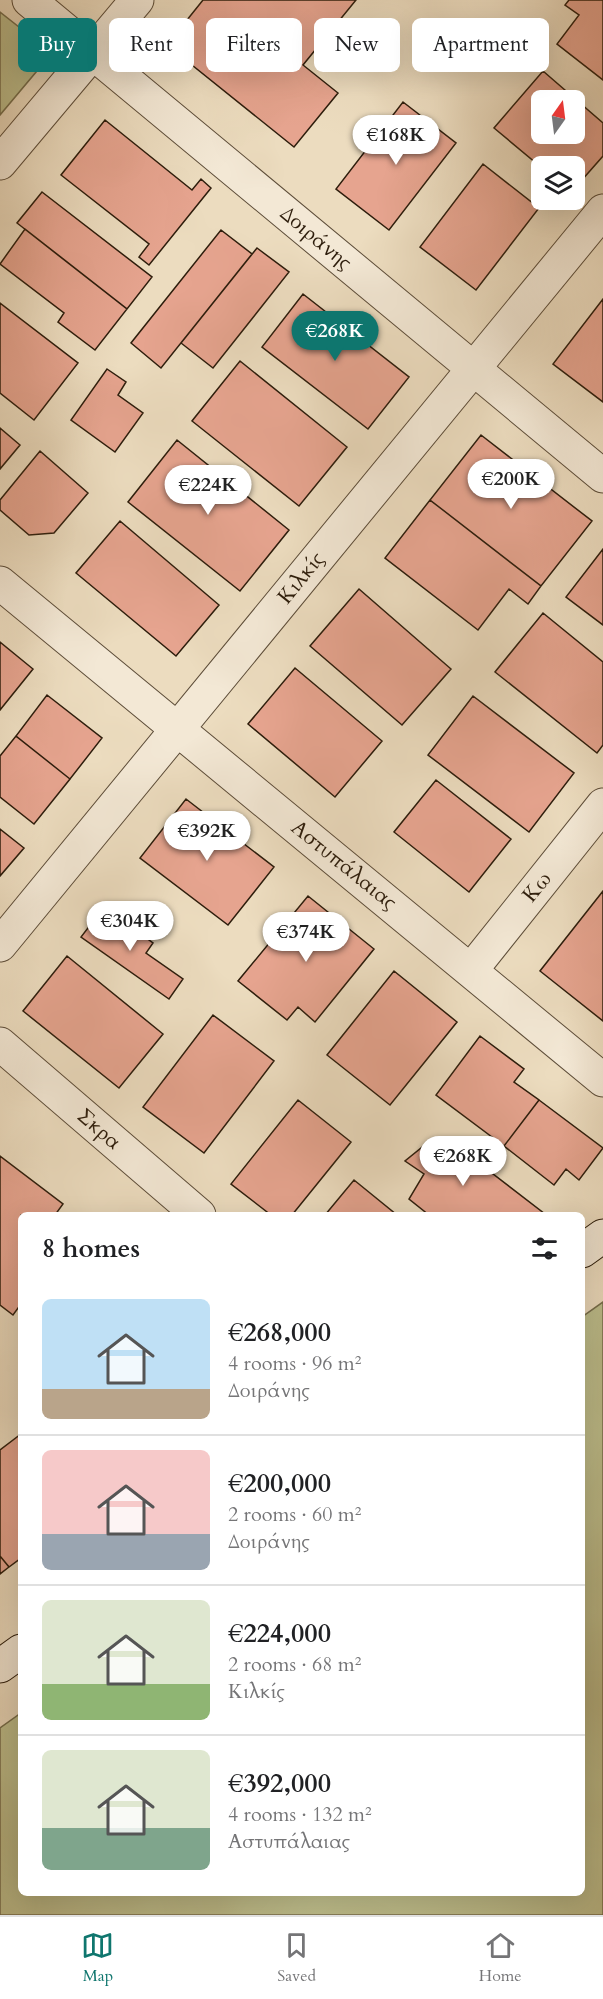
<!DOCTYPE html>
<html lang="en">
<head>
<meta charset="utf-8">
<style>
  body { margin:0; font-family:Cardo,serif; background:#f2f2f2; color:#202124; height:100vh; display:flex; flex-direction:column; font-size:22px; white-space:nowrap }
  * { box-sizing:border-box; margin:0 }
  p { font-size:20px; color:#757577 }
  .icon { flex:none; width:33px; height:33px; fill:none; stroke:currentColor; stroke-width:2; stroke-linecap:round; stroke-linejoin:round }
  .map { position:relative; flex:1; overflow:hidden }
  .panel { position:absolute; left:18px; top:1212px; width:567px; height:684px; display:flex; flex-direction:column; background:#fff; border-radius:9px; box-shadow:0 6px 24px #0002 }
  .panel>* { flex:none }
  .hud { position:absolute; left:18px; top:18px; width:567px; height:54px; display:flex; gap:12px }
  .needle { width:39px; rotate:14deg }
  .tools { position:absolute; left:531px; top:90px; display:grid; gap:12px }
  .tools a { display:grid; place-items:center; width:54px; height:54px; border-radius:9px; background:#fff; box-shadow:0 6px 24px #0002; font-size:30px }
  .price { position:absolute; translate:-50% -51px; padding:0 14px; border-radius:21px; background:#fff; color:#222; font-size:20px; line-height:39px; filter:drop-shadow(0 2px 3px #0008) }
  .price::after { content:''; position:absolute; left:50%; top:36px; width:18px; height:14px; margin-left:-9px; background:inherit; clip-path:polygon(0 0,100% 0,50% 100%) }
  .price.on { background:#0f766e; color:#fff }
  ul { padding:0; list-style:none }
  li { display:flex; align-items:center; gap:18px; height:150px; padding:0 24px }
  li+li { border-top:2px solid #e0e0e0 }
  li span { display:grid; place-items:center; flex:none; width:168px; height:120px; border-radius:9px; color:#555 }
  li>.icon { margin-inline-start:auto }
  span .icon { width:72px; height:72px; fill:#fffc; stroke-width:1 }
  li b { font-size:26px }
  h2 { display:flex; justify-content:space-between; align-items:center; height:72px; padding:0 24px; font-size:26px }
  .pill { padding:0 21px; border-radius:9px; background:#fff; box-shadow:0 6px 24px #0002; font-size:21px; line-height:54px }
  .pill.on { background:#0f766e; color:#fff }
  .dock { display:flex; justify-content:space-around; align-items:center; height:84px; border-top:2px solid #e0e0e0; background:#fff; font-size:16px; color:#757577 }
  .dock a { display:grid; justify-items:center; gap:3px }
  .dock .on { color:#0f766e }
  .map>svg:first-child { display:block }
  .green { fill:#bdbf8e; stroke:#756e4d; stroke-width:1.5 }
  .building { fill:#e6a48f; stroke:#2d1d0c; stroke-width:1.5; fill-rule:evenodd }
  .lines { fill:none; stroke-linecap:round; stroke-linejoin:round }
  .street-casing { stroke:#5d4d39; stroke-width:35 }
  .secondary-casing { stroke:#2d1d0c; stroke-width:35 }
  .street { stroke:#f3e8d5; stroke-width:33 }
  .secondary { stroke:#f3e8d5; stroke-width:33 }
  .labels { text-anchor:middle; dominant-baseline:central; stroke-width:5; stroke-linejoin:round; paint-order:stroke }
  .street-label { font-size:21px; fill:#2d1d0c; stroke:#f3e8d5 }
</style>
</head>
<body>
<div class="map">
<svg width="603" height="1915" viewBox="0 0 603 1915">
  <rect width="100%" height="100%" fill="#ecdcbf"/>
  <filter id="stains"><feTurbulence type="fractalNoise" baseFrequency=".00333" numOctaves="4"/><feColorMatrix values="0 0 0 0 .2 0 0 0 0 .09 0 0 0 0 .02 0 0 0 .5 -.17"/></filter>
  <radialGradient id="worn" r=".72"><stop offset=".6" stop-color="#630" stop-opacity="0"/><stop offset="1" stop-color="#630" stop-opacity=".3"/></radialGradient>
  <path class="green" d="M 0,12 L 52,53 L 0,115 Z
    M 603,1302 L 603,1915 L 0,1915 L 0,1728 L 21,1713 L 21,1893 L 582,1893 L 582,1317 Z"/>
  <path class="building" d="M 203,0 L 356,0 L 303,65 L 338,93 L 294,147 L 167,45 Z
    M 569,0 L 603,0 L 603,80 L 557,44 L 579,15 L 565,5 Z
    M 543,71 L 603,123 L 603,156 L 574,189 L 574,166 L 542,168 L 494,128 ZM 542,100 L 574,100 L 574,134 L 542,134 Z
    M 403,102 L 456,143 L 389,230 L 336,189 Z
    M 105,120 L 192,190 L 201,179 L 211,188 L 149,265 L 139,257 L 149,244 L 61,175 Z
    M 483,164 L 539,208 L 476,290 L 420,247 Z
    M 42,192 L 152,277 L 127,309 L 17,223 Z
    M 25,229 L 127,309 L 95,350 L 58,322 L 64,313 L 0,264 Z
    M 221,230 L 252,254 L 161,368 L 131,343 Z
    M 257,248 L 289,272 L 213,368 L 181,343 Z
    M 303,294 L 409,377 L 368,429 L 262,347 Z
    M 603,299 L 603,402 L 553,364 Z
    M 0,303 L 78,363 L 34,420 L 0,393 Z
    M 240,361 L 347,447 L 299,506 L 192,421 Z
    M 107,369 L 126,382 L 118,395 L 143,413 L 115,452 L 71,420 Z
    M 0,428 L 20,445 L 0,469 Z
    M 481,435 L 592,521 L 541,586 L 430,500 Z
    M 177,440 L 289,530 L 240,591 L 128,502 Z
    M 40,451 L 88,493 L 54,533 L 29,535 L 0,510 L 0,500 Z
    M 430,500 L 541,586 L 528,604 L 509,589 L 478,630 L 385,558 Z
    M 120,521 L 219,605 L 176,656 L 76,573 Z
    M 603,549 L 603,625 L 566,597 Z
    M 359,589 L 451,669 L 402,725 L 310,646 Z
    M 543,613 L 603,662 L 603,745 L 597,753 L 495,672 Z
    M 0,642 L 33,669 L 0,710 Z
    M 295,668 L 382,741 L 335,797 L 248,724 Z
    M 47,695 L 102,738 L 70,779 L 16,736 Z
    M 473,696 L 574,773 L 529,832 L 428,755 Z
    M 16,736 L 70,779 L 34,824 L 0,797 L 0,756 Z
    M 436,780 L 511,839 L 469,892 L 394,832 Z
    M 186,799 L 274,867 L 228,925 L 140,858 Z
    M 0,829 L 24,848 L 0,876 Z
    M 603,891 L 603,1021 L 540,971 Z
    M 308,896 L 374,949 L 315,1022 L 298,1007 L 287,1020 L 238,981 Z
    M 104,907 L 153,943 L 146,953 L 183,979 L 169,999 L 81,937 Z
    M 67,956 L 163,1034 L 119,1088 L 23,1011 Z
    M 394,971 L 457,1022 L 390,1105 L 327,1055 Z
    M 213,1015 L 274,1061 L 204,1153 L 143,1107 Z
    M 480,1036 L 524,1069 L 514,1082 L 539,1100 L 504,1146 L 436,1095 Z
    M 298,1100 L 351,1142 L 292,1215 L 271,1215 L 231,1184 Z
    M 539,1100 L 603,1148 L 579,1180 L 566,1169 L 554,1185 L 504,1146 Z
    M 426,1144 L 448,1161 L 458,1147 L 545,1214 L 429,1215 L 409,1199 L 424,1174 L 405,1161 Z
    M 0,1156 L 63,1204 L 55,1215 L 21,1215 L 21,1304 L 13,1315 L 0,1305 Z
    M 354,1180 L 397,1215 L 325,1215 Z
    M 21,1434 L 21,1558 L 9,1567 L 0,1556 L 0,1450 Z
    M 0,1556 L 9,1567 L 0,1574 Z"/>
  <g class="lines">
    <g class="street-casing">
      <path id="street" d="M 29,0 L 603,476
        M 0,163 L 137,0
        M 0,583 L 603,1080
        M 0,945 L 603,211
        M 472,969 L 603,805
        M 0,1044 L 199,1215"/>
    </g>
    <g class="secondary-casing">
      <path id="secondary" d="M 582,1251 L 603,1236
        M 0,1666 L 21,1651"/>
    </g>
    <use href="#street" class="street"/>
    <use href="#secondary" class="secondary"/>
  </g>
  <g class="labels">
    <g class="street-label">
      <text transform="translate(316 238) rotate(40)">Δοιράνης</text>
      <text transform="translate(301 578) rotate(-51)">Κιλκίς</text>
      <text transform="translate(344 865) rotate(39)">Αστυπάλαιας</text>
      <text transform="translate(537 887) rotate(-51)">Κω</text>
      <text transform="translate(99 1129) rotate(41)">Σκρα</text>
    </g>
  </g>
  <rect width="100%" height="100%" filter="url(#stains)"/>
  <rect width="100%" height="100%" fill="url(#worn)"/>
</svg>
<div class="tools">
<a><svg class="needle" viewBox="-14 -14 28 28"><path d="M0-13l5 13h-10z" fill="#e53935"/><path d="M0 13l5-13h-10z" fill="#757577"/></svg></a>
<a><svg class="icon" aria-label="layers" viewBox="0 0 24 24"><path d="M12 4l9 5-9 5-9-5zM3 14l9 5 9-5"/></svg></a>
</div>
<b class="price" style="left:396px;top:166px">€168K</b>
<b class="price on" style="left:335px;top:362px">€268K</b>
<b class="price" style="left:511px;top:510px">€200K</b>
<b class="price" style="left:208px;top:516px">€224K</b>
<b class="price" style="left:207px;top:862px">€392K</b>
<b class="price" style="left:130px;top:952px">€304K</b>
<b class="price" style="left:306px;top:963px">€374K</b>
<b class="price" style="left:463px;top:1187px">€268K</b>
<div class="hud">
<a class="pill on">Buy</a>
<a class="pill">Rent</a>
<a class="pill">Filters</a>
<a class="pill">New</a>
<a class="pill">Apartment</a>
</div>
<section class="panel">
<h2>8 homes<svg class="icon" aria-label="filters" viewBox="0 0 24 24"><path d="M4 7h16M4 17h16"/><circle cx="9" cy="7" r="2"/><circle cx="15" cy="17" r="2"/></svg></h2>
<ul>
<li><span style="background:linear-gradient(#bfe0f5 75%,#b9a48a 0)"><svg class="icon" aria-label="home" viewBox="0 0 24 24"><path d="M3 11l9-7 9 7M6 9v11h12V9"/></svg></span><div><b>€268,000</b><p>4 rooms · 96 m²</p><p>Δοιράνης</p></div></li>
<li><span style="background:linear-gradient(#f6c9c9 70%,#9aa5b1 0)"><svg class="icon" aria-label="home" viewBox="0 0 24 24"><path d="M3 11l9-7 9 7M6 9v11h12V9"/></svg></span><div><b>€200,000</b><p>2 rooms · 60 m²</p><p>Δοιράνης</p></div></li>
<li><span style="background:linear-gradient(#dfe7d0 70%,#8fb573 0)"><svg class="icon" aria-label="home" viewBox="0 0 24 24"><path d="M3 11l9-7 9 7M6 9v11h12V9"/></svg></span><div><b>€224,000</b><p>2 rooms · 68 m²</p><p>Κιλκίς</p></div></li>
<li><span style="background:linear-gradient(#dfe7d0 65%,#7fa58c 0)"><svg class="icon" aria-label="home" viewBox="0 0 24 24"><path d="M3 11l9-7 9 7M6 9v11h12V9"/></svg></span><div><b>€392,000</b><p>4 rooms · 132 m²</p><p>Αστυπάλαιας</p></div></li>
</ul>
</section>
</div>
<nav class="dock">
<a class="on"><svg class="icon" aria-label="map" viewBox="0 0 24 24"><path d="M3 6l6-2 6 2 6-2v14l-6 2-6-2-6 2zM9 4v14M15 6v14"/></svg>Map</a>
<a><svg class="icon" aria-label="saved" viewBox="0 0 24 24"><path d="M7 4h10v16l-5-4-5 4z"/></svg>Saved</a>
<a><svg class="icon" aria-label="home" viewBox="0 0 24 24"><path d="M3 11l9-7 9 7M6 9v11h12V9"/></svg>Home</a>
</nav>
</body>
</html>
